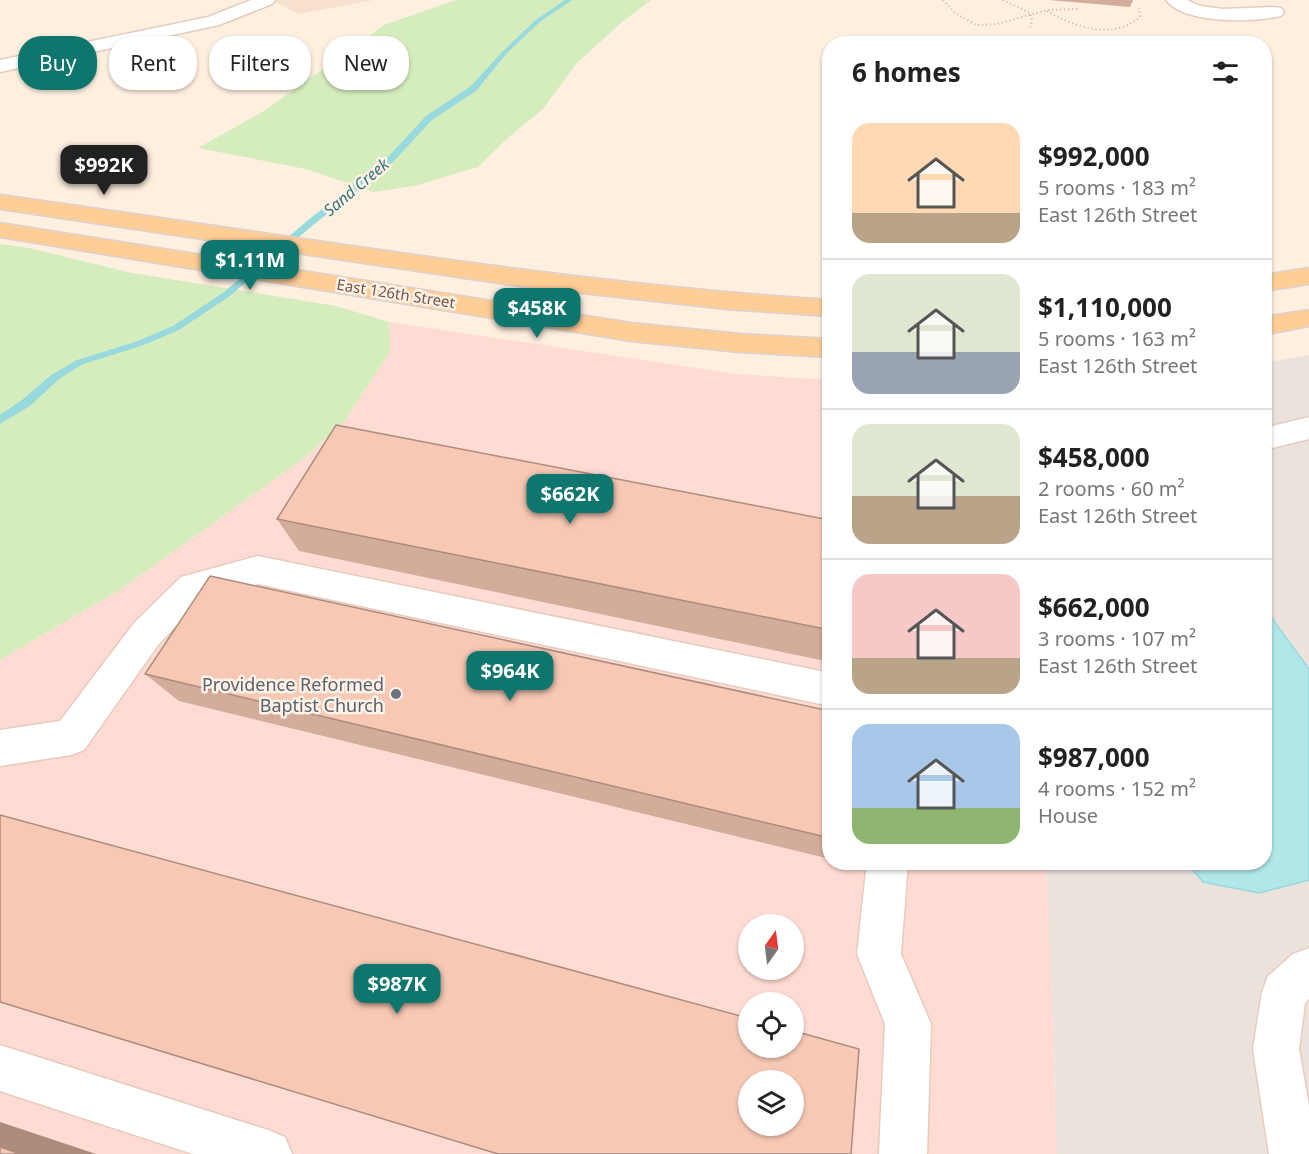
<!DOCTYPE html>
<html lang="en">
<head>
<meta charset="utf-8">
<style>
  body { margin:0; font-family:"Noto Sans",sans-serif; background:#f6f6f6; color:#222; height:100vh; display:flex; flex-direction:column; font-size:22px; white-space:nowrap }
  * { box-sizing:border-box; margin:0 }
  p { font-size:20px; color:#767676 }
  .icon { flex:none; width:33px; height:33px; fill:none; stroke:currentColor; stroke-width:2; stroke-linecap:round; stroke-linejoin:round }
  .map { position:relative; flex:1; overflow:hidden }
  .side { position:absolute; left:822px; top:36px; width:450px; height:834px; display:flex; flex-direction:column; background:#fff; border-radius:24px; box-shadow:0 2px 4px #0004 }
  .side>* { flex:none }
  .banner { position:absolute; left:18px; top:36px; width:570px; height:54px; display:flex; gap:12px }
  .needle { width:39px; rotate:14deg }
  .tools { position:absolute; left:738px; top:914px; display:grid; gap:12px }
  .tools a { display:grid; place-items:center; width:66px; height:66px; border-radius:50%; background:#fff; box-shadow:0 2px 4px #0004; font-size:30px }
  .price { position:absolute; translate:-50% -51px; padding:0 14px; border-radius:12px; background:#0f766e; color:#fff; font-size:20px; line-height:39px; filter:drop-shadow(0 2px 3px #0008) }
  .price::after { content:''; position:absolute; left:50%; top:36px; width:18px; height:14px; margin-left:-9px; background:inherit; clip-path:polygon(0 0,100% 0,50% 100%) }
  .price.current { background:#222; color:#fff }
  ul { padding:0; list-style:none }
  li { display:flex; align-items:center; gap:18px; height:150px; padding:0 30px }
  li+li { border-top:2px solid #e0e0e0 }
  li span { display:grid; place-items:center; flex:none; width:168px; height:120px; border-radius:18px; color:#555 }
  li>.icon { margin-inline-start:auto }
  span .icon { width:72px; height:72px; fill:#fffc; stroke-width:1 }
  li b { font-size:26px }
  h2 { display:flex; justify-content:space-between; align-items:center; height:72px; padding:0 30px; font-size:26px }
  .chip { padding:0 21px; border-radius:24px; background:#fff; box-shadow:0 2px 4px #0004; font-size:21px; line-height:54px }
  .chip.current { background:#0f766e; color:#fff }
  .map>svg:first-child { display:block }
  .residential { fill:#f7e0cd }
  .commercial { fill:#ffdbd3; fill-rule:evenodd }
  .industrial { fill:#ece2dc }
  .green { fill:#d5edbd }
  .water { fill:#b2e7ea; stroke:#97d9dc; stroke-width:1.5 }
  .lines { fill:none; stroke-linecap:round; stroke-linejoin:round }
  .stream { fill:#97d9dc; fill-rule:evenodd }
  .minor-casing { stroke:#e5ccbe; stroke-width:3 }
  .major-casing { stroke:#dcd2cf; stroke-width:3 }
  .path { stroke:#dbab98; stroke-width:2; stroke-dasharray:1 3; stroke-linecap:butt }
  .minor { fill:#fff; fill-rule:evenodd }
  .major { fill:#ffcd96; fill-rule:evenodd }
  .wall { fill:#d4ac9b }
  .shaded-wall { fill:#ad8c7e }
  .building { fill:#f7c8b4; stroke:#ad8c7e; stroke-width:1.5; fill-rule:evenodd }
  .worship-dot { fill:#6b7280; stroke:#fff3e8; stroke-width:2 }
  .labels { text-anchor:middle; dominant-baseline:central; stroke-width:5; stroke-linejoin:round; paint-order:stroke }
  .far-street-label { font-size:15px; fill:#775145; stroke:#fff3e8 }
  .far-water-label { font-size:16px; font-style:italic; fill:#357477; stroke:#fff3e8 }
  .worship-label { font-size:18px; fill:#5b616d; stroke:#fff3e8; text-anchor:end }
</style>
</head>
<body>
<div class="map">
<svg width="1309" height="1154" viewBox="0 0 1309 1154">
  <rect width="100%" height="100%" fill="#feefdf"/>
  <path class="residential" d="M 271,0 L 374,0 L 299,14 Z"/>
  <path class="commercial" d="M 389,322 L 736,374 L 829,380 L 830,862 L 1047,863 L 1057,1154 L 0,1154 L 0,660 L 120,590 L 306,457 L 346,419 L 390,352 ZM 748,924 L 794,924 L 794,969 L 748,969 ZM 748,1002 L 794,1002 L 794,1047 L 748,1047 ZM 748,1080 L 794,1080 L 794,1125 L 748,1125 Z"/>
  <path class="industrial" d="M 1309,355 L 1309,1154 L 1057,1154 L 1047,863 L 1264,862 L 1265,363 Z"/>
  <path class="green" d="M 456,0 L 651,0 L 622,22 L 576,64 L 543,109 L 510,136 L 478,167 L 414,186 L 373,192 L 306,169 L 198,148 L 264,111 L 384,25 Z
    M 0,244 L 29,248 L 132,273 L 336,306 L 389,322 L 390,352 L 346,419 L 306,457 L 120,590 L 0,660 Z"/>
  <path class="water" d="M 1265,609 L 1309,669 L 1309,880 L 1259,893 L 1203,882 L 1187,863 L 1264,862 Z"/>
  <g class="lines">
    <path class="stream" d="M 565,0 L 572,0 L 541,21 L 507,53 L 476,91 L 432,120 L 393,162 L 313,225 L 230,296 L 179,330 L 141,346 L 83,364 L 59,379 L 30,406 L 0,424 L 0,415 L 22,400 L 51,375 L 77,360 L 135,342 L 173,326 L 224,292 L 307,221 L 387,158 L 426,116 L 470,87 L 503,51 L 537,19 Z"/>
    <g class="minor-casing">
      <path id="minor" d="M 251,0 L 275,0 L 272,4 L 219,25 L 0,72 L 0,60 L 208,17 Z
        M 1166,0 L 1187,0 L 1200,6 L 1223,9 L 1275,7 L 1281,8 L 1284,12 L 1281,16 C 1254,22 1185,25 1166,0 Z
        M 1309,417 L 1309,439 L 1264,450 L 1264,428 Z
        M 258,556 L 830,673 L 830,706 L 258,584 L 203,598 L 158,645 L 84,750 L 71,755 L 0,766 L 0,730 L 60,721 L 134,623 L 181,577 Z
        M 867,862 L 908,862 L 901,954 L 931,1024 L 927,1154 L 879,1154 L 885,1024 L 857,954 Z
        M 1309,948 L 1309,999 L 1305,1003 L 1299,1049 L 1309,1106 L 1309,1154 L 1269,1154 L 1253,1049 L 1262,992 L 1268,976 L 1293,954 Z
        M 0,1045 L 268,1130 L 285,1137 L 292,1154 L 193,1154 L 0,1091 Z"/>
    </g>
    <g class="major-casing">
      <path id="major" d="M 0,195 C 277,233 550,282 830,300 L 830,316 L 726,309 L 518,286 L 0,209 Z
        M 0,223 L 631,323 L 740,334 L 830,339 L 830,357 L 740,352 L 631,341 L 0,237 Z
        M 1309,268 L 1309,284 L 1264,291 L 1264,275 Z
        M 1309,310 L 1309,326 L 1264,335 L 1264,317 Z"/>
    </g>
    <path class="path" d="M 943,0 L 955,13 L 976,25 L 997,24 L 1047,10 L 1079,9
      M 1003,0 L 1030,13 L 1032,20 L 1030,28
      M 1047,11 C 1075,27 1112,41 1140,17 L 1139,8"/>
    <use href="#minor" class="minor"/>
    <use href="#major" class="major"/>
  </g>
  <path class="wall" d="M 1049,0 L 1133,0 L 1130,7 Z
    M 277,519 L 830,520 L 830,662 L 299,551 Z
    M 145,674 L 830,711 L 830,859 L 179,701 Z
    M 844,862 L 856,862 L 854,865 Z"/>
  <path class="shaded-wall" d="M 0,1122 L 96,1154 L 20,1154 L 0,1147 Z"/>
  <path class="building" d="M 336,425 L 830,520 L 830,630 L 277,519 Z
    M 210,576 L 830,711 L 830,838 L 145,674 Z
    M 0,815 L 748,1018 L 748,1047 L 794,1047 L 794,1031 L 859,1049 L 851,1154 L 498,1154 L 0,1002 ZM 748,1080 L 794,1080 L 794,1125 L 748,1125 Z
    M 0,1147 L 20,1154 L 0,1154 Z"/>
  <circle class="worship-dot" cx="396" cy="694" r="6"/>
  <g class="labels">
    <g class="far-street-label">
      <text transform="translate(396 293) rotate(9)">East 126th Street</text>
    </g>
    <g class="far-water-label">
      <text transform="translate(356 187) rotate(-40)">Sand Creek</text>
    </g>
    <g class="worship-label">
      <text x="384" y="684">Providence Reformed<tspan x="384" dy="21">Baptist Church</tspan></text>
    </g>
  </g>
</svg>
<div class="tools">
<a><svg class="needle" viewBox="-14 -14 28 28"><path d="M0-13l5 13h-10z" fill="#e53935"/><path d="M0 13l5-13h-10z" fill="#767676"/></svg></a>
<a><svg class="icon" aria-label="locate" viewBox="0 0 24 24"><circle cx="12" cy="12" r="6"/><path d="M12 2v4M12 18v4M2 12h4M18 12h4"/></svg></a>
<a><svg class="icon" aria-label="layers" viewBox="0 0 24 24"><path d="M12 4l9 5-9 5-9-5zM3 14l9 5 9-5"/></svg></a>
</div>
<b class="price current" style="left:104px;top:196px">$992K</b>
<b class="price" style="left:250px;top:291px">$1.11M</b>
<b class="price" style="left:537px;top:339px">$458K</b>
<b class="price" style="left:570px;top:525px">$662K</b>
<b class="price" style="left:510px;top:702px">$964K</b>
<b class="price" style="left:397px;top:1015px">$987K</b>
<div class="banner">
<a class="chip current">Buy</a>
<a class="chip">Rent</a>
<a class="chip">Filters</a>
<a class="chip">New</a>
</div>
<section class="side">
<h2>6 homes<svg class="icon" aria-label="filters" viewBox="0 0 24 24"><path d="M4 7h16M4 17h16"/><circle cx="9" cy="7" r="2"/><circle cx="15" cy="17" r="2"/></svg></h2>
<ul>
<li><span style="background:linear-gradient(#ffd9b3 75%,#b9a48a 0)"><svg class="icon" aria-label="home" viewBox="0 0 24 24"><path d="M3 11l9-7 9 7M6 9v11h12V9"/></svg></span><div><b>$992,000</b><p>5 rooms · 183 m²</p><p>East 126th Street</p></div></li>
<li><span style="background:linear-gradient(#dfe7d0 65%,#9aa5b1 0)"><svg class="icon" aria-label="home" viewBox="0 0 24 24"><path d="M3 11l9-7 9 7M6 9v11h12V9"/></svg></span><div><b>$1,110,000</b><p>5 rooms · 163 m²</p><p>East 126th Street</p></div></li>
<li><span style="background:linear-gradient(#dfe7d0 60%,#b9a48a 0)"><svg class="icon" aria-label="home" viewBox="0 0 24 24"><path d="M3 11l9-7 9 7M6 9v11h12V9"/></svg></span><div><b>$458,000</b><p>2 rooms · 60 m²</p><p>East 126th Street</p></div></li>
<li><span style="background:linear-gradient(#f6c9c9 70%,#b9a48a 0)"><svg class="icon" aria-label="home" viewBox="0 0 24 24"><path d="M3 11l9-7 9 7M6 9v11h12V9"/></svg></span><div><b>$662,000</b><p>3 rooms · 107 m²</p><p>East 126th Street</p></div></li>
<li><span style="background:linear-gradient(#a9c7e8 70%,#8fb573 0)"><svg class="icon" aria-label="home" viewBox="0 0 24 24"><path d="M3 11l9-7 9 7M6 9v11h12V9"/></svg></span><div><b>$987,000</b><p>4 rooms · 152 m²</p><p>House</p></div></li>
</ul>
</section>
</div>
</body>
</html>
